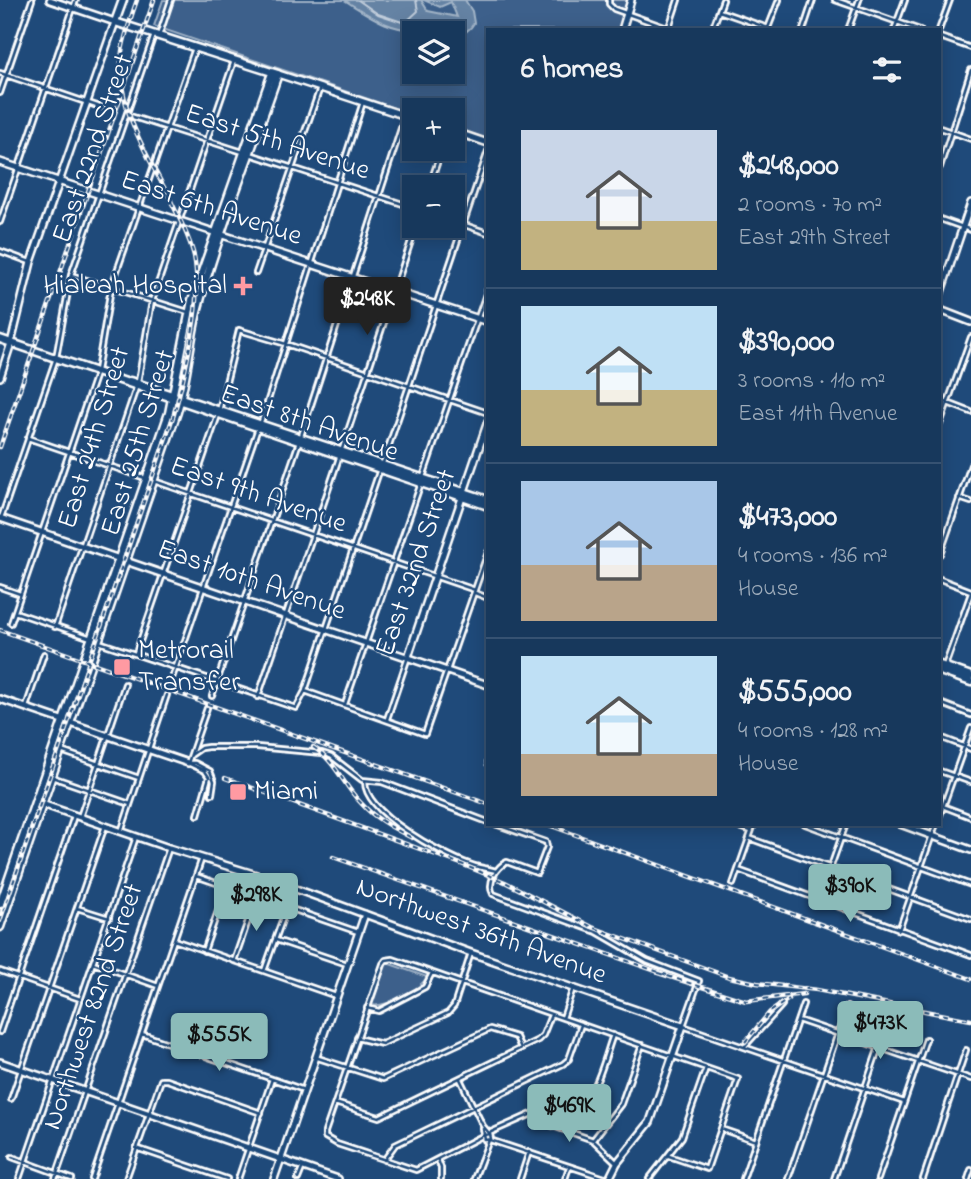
<!DOCTYPE html>
<html lang="en">
<head>
<meta charset="utf-8">
<style>
  body { margin:0; font-family:"Indie Flower",sans-serif; background:#244365; color:#f1f3f6; height:100vh; display:flex; flex-direction:column; font-size:26px; white-space:nowrap }
  * { box-sizing:border-box; margin:0 }
  p { font-size:23px; color:#9eacbb }
  .icon { flex:none; width:38px; height:38px; fill:none; stroke:currentColor; stroke-width:2; stroke-linecap:round; stroke-linejoin:round }
  .map { position:relative; flex:1; overflow:hidden }
  .details { position:absolute; left:486px; top:28px; width:455px; height:798px; display:flex; flex-direction:column; background:#17385c; border-radius:0px; box-shadow:0 4px 18px #0003,0 0 0 2px #365272 }
  .details>* { flex:none }
  .tools { position:absolute; left:402px; top:21px; display:grid; gap:14px }
  .tools a { display:grid; place-items:center; width:63px; height:63px; border-radius:0px; background:#17385c; box-shadow:0 4px 18px #0003,0 0 0 2px #365272; font-size:35px }
  .price { position:absolute; translate:-50% -60px; padding:0 16px; border-radius:7px; background:#8bbbb9; color:#111; font-size:23px; line-height:46px; filter:drop-shadow(0 2px 4px #0008) }
  .price::after { content:''; position:absolute; left:50%; top:42px; width:21px; height:16px; margin-left:-10px; background:inherit; clip-path:polygon(0 0,100% 0,50% 100%) }
  .price.current { background:#222; color:#fff }
  ul { padding:0; list-style:none }
  li { display:flex; align-items:center; gap:21px; height:175px; padding:0 35px }
  li+li { border-top:2px solid #365272 }
  li span { display:grid; place-items:center; flex:none; width:196px; height:140px; border-radius:0px; color:#555 }
  li>.icon { margin-inline-start:auto }
  span .icon { width:84px; height:84px; fill:#fffc; stroke-width:1 }
  li b { font-size:30px }
  h2 { display:flex; justify-content:space-between; align-items:center; height:84px; padding:0 35px; font-size:30px }
  .map>svg:first-child { display:block }
  .green { fill:#3c618b; stroke:#9eb0c5; stroke-width:2; fill-rule:evenodd }
  .water { fill:#6583a4; stroke:#a3b5c8; stroke-width:2 }
  .lines { fill:none; stroke-linecap:round; stroke-linejoin:round }
  .shore { stroke:#c1cddb; stroke-width:2 }
  .street-casing { stroke:#fff; stroke-width:8 }
  .secondary-casing { stroke:#fff; stroke-width:10 }
  .primary-casing { stroke:#fff; stroke-width:11 }
  .street { stroke:#1f4a7a; stroke-width:2.5 }
  .secondary { stroke:#1f4a7a; stroke-width:5 }
  .primary { stroke:#1f4a7a; stroke-width:6 }
  .rail-casing { stroke:#fff; stroke-width:4.5 }
  .rail { stroke:#1f4a7a; stroke-width:2; stroke-dasharray:5; stroke-linecap:butt }
  .poi-dot { fill:#ff9aa2; stroke:#1f4a7a; stroke-width:2.5 }
  .labels { text-anchor:middle; dominant-baseline:central; stroke-width:5; stroke-linejoin:round; paint-order:stroke }
  .street-label { font-size:28px; fill:#fff; stroke:#1f4a7a }
  .poi-label { font-size:28px; fill:#fff; stroke:#1f4a7a; text-anchor:start }
</style>
</head>
<body>
<div class="map">
<svg width="971" height="1179" viewBox="0 0 971 1179">
  <rect width="100%" height="100%" fill="#1f4a7a"/>
  <filter id="ink" filterUnits="userSpaceOnUse"><feTurbulence type="fractalNoise" baseFrequency=".0143" numOctaves="2"/><feDisplacementMap in="SourceGraphic" scale="14" xChannelSelector="R" yChannelSelector="G"/><feConvolveMatrix kernelMatrix="1 2 1 2 8 2 1 2 1" color-interpolation-filters="sRGB"/></filter>
  <g filter="url(#ink)">
    <path class="green" d="M 163,0 L 629,0 L 618,30 L 488,30 L 488,140 L 453,128 L 453,110 L 415,110 L 415,115 L 154,26 ZM 415,33 L 453,33 L 453,72 L 415,72 Z
      M 387,963 L 427,977 C 420,990 386,1008 371,1005 Z"/>
    <path class="water" d="M 344,0 L 421,0 L 428,11 L 457,17 L 451,2 L 440,7 L 424,0 L 465,0 L 472,11 L 474,23 C 462,46 432,24 415,20 L 419,30 C 389,31 369,15 344,0 Z"/>
    <g class="lines">
      <path class="shore" d="M 358,0 L 378,14 L 405,23 L 418,11 L 416,0"/>
      <g class="street-casing">
        <path id="street" d="M 609,0 L 609,4 L 614,9 L 673,30
          M 835,0 L 920,30
          M 719,11 L 768,28 L 779,0
          M 669,27 L 678,0
          M 712,30 L 723,0
          M 803,30 L 813,0
          M 848,30 L 859,0
          M 894,30 L 905,0
          M 939,30 L 950,0
          M 159,36 L 171,0
          M 940,37 L 971,48
          M 0,73 L 103,108
          M 0,93 L 32,0
          M 127,115 L 243,152
          M 940,128 L 971,139
          M 250,154 L 415,208
          M 940,167 L 971,70
          M 429,187 L 442,149
          M 940,219 L 971,230
          M 453,221 L 488,233
          M 0,222 L 76,0
          M 0,251 L 30,262
          M 256,273 L 320,88
          M 71,275 L 188,312
          M 138,382 L 152,301 L 234,61
          M 940,400 L 971,412
          M 261,422 L 363,102
          M 940,424 L 971,337
          M 301,436 L 405,116
          M 28,438 L 145,478
          M 342,449 L 416,226
          M 383,463 L 488,151
          M 423,477 L 488,288
          M 154,481 L 475,590
          M 959,498 L 971,502
          M 1,518 L 56,358 L 71,275 L 154,35
          M 940,554 L 971,465
          M 940,579 L 971,591
          M 0,587 L 20,594
          M 475,593 L 488,598
          M 15,612 L 91,638
          M 11,623 L 97,371 L 111,288 L 195,48
          M 55,627 L 136,388
          M 99,642 L 296,708 L 305,691 L 380,469
          M 136,653 L 218,415 L 239,330 L 286,344 L 488,413
          M 945,666 L 971,593
          M 169,687 L 258,428
          M 305,691 L 425,734 L 488,552
          M 212,696 L 299,442
          M 258,697 L 340,455
          M 940,703 L 971,715
          M 345,704 L 421,483
          M 26,707 L 44,654
          M 387,719 L 408,657
          M 940,737 L 971,749
          M 61,751 L 139,778
          M 191,755 L 201,748 L 208,747 L 257,747 L 322,753 L 331,756 L 362,780 L 382,782 L 488,822
          M 488,757 L 488,763
          M 188,763 L 205,771 L 209,777 L 198,815
          M 188,763 L 207,708
          M 188,763 L 195,763 L 210,771 L 214,781 L 212,794
          M 940,771 L 971,782
          M 52,777 L 130,804
          M 365,781 C 364,813 442,854 469,864 C 478,868 487,868 496,871
          M 940,805 L 971,817
          M 940,815 L 971,728
          M 80,817 L 125,684
          M 495,824 L 546,842 L 547,847 L 537,873 L 507,862 C 496,867 487,883 493,894 L 597,932 L 647,961 L 699,981 L 683,1026 L 904,1102
          M 732,824 L 751,831
          M 805,824 L 971,885
          M 121,832 L 167,695
          M 749,838 L 971,919
          M 738,870 L 971,955
          M 196,876 L 358,932
          M 733,884 L 754,824
          M 819,900 L 846,824
          M 77,908 L 109,918
          M 899,930 L 936,824
          M 174,940 L 336,996
          M 276,940 L 347,964
          M 204,951 L 226,888
          M 234,961 L 256,898
          M 93,963 L 158,986
          M 0,971 L 80,999
          M 264,971 L 286,909
          M 367,1008 L 379,1011 L 425,987 L 432,973
          M 563,1018 L 573,988
          M 798,1020 L 971,1079
          M 0,1032 L 74,816
          M 142,1034 L 304,1090
          M 357,1038 L 382,1044 L 448,1013 L 454,1006 L 471,953
          M 745,1046 L 782,1005
          M 318,1058 L 383,1079 L 490,1029 L 516,1037 L 521,1048
          M 460,1079 L 483,1126 L 489,1133
          M 11,1099 L 105,826
          M 335,1103 L 379,1117 L 538,1040 L 543,1035 L 551,1015
          M 537,1112 L 547,1124 L 593,1140 L 617,1163
          M 483,1129 L 485,1140 L 491,1139 L 490,1134 L 485,1135
          M 721,1129 L 756,1141
          M 489,1133 L 568,1098 C 574,1099 579,1101 585,1098 C 598,1090 607,1050 613,1035
          M 484,1135 L 416,1170 L 337,1144 L 325,1137 L 325,1132 L 383,964 L 386,960 L 393,959 L 738,1079 L 707,1169 L 669,1156
          M 490,1140 L 608,1179
          M 593,1140 L 621,1104 L 642,1045
          M 136,1148 L 227,1179
          M 12,1157 L 72,1179
          M 384,1160 L 395,1145 L 563,1064 L 569,1059 L 581,1025
          M 438,1160 L 441,1168 L 441,1179
          M 19,1179 L 136,837
          M 55,1179 L 169,848
          M 92,1179 L 202,858
          M 126,1179 L 161,1080 L 167,1080 L 261,1113
          M 238,1179 L 272,1079
          M 298,1179 L 302,1169
          M 474,1179 L 489,1140
          M 520,1179 L 529,1152
          M 565,1179 L 569,1167
          M 649,1179 L 682,1137 L 706,1068
          M 743,1179 L 803,1004
          M 788,1179 L 847,1007
          M 834,1179 L 887,1023
          M 878,1179 L 926,1039
          M 923,1179 L 966,1050
          M 968,1179 L 971,1170"/>
      </g>
      <g class="secondary-casing">
        <path id="secondary" d="M 622,30 L 631,0
          M 278,74 L 415,119
          M 453,131 L 488,143
          M 0,162 L 488,322
          M 940,295 L 971,203
          M 940,310 L 971,322
          M 0,377 L 11,343 L 31,262 L 115,22 L 50,0
          M 0,518 L 488,685
          M 408,657 L 488,421
          M 0,699 L 188,763
          M 42,804 L 169,848 L 263,877 L 471,953 L 683,1026 L 650,1122 L 617,1163 L 609,1179
          M 900,824 L 971,850
          M 0,1062 L 338,1179
          M 274,1179 L 365,914"/>
      </g>
      <g class="primary-casing">
        <path id="primary" d="M 0,339 L 488,506
          M 130,381 L 488,500
          M 940,665 L 971,676
          M 940,671 L 971,682
          M 0,904 L 169,413 L 192,300 L 272,73
          M 0,927 L 177,412 C 187,379 189,345 197,312 C 218,232 251,153 278,74 L 115,22 L 123,0"/>
      </g>
      <use href="#street" class="street"/>
      <use href="#secondary" class="secondary"/>
      <use href="#primary" class="primary"/>
      <g class="rail-casing">
        <path id="rail" d="M 0,447 L 154,0
          M 0,630 L 488,804
          M 313,747 C 336,761 343,785 361,803 C 375,819 393,828 412,838
          M 225,778 L 461,864 L 505,882 L 592,927 L 729,977 L 757,983 L 817,990 L 971,1020
          M 546,824 L 971,979
          M 333,857 L 667,975
          M 0,921 L 174,414 C 186,370 203,301 194,256 C 189,235 178,216 169,197 C 146,152 114,104 122,51 C 125,34 131,17 137,0
          M 658,973 L 746,1001 L 804,994
          M 745,1042 L 770,1012 L 789,999"/>
      </g>
      <use href="#rail" class="rail"/>
    </g>
  </g>
  <g class="poi-dot">
    <path d="M239.5 275.5h7v7h7v7h-7v7h-7v-7h-7v-7h7z"/>
    <rect x="113" y="658" width="18" height="18" rx="3.5"/>
    <rect x="229" y="783" width="18" height="18" rx="3.5"/>
  </g>
  <g class="labels">
    <g class="street-label">
      <text transform="translate(277 143) rotate(18)">East 5th Avenue</text>
      <text transform="translate(94 149) rotate(-71)">East 22nd Street</text>
      <text transform="translate(211 209) rotate(18)">East 6th Avenue</text>
      <text transform="translate(309 424) rotate(19)">East 8th Avenue</text>
      <text transform="translate(95 438) rotate(-73)">East 24th Street</text>
      <text transform="translate(139 443) rotate(-73)">East 25th Street</text>
      <text transform="translate(258 496) rotate(19)">East 9th Avenue</text>
      <text transform="translate(417 563) rotate(-71)">East 32nd Street</text>
      <text transform="translate(251 581) rotate(19)">East 10th Avenue</text>
      <text transform="translate(481 932) rotate(20)">Northwest 36th Avenue</text>
      <text transform="translate(94 1007) rotate(-71)">Northwest 82nd Street</text>
    </g>
    <g class="poi-label">
      <text x="227" y="286" text-anchor="end">Hialeah Hospital</text>
      <text x="138" y="651">Metrorail<tspan x="138" dy="32">Transfer</tspan></text>
      <text x="254" y="792">Miami</text>
    </g>
  </g>
</svg>
<div class="tools">
<a><svg class="icon" aria-label="layers" viewBox="0 0 24 24"><path d="M12 4l9 5-9 5-9-5zM3 14l9 5 9-5"/></svg></a>
<a>+</a>
<a>−</a>
</div>
<b class="price current" style="left:367px;top:337px">$248K</b>
<b class="price" style="left:850px;top:924px">$390K</b>
<b class="price" style="left:256px;top:933px">$298K</b>
<b class="price" style="left:880px;top:1061px">$473K</b>
<b class="price" style="left:219px;top:1073px">$555K</b>
<b class="price" style="left:569px;top:1144px">$469K</b>
<section class="details">
<h2>6 homes<svg class="icon" aria-label="filters" viewBox="0 0 24 24"><path d="M4 7h16M4 17h16"/><circle cx="9" cy="7" r="2"/><circle cx="15" cy="17" r="2"/></svg></h2>
<ul>
<li><span style="background:linear-gradient(#c9d6e8 65%,#c2b280 0)"><svg class="icon" aria-label="home" viewBox="0 0 24 24"><path d="M3 11l9-7 9 7M6 9v11h12V9"/></svg></span><div><b>$248,000</b><p>2 rooms · 70 m²</p><p>East 29th Street</p></div></li>
<li><span style="background:linear-gradient(#bfe0f5 60%,#c2b280 0)"><svg class="icon" aria-label="home" viewBox="0 0 24 24"><path d="M3 11l9-7 9 7M6 9v11h12V9"/></svg></span><div><b>$390,000</b><p>3 rooms · 110 m²</p><p>East 11th Avenue</p></div></li>
<li><span style="background:linear-gradient(#a9c7e8 60%,#b9a48a 0)"><svg class="icon" aria-label="home" viewBox="0 0 24 24"><path d="M3 11l9-7 9 7M6 9v11h12V9"/></svg></span><div><b>$473,000</b><p>4 rooms · 136 m²</p><p>House</p></div></li>
<li><span style="background:linear-gradient(#bfe0f5 70%,#b9a48a 0)"><svg class="icon" aria-label="home" viewBox="0 0 24 24"><path d="M3 11l9-7 9 7M6 9v11h12V9"/></svg></span><div><b>$555,000</b><p>4 rooms · 128 m²</p><p>House</p></div></li>
</ul>
</section>
</div>
</body>
</html>
